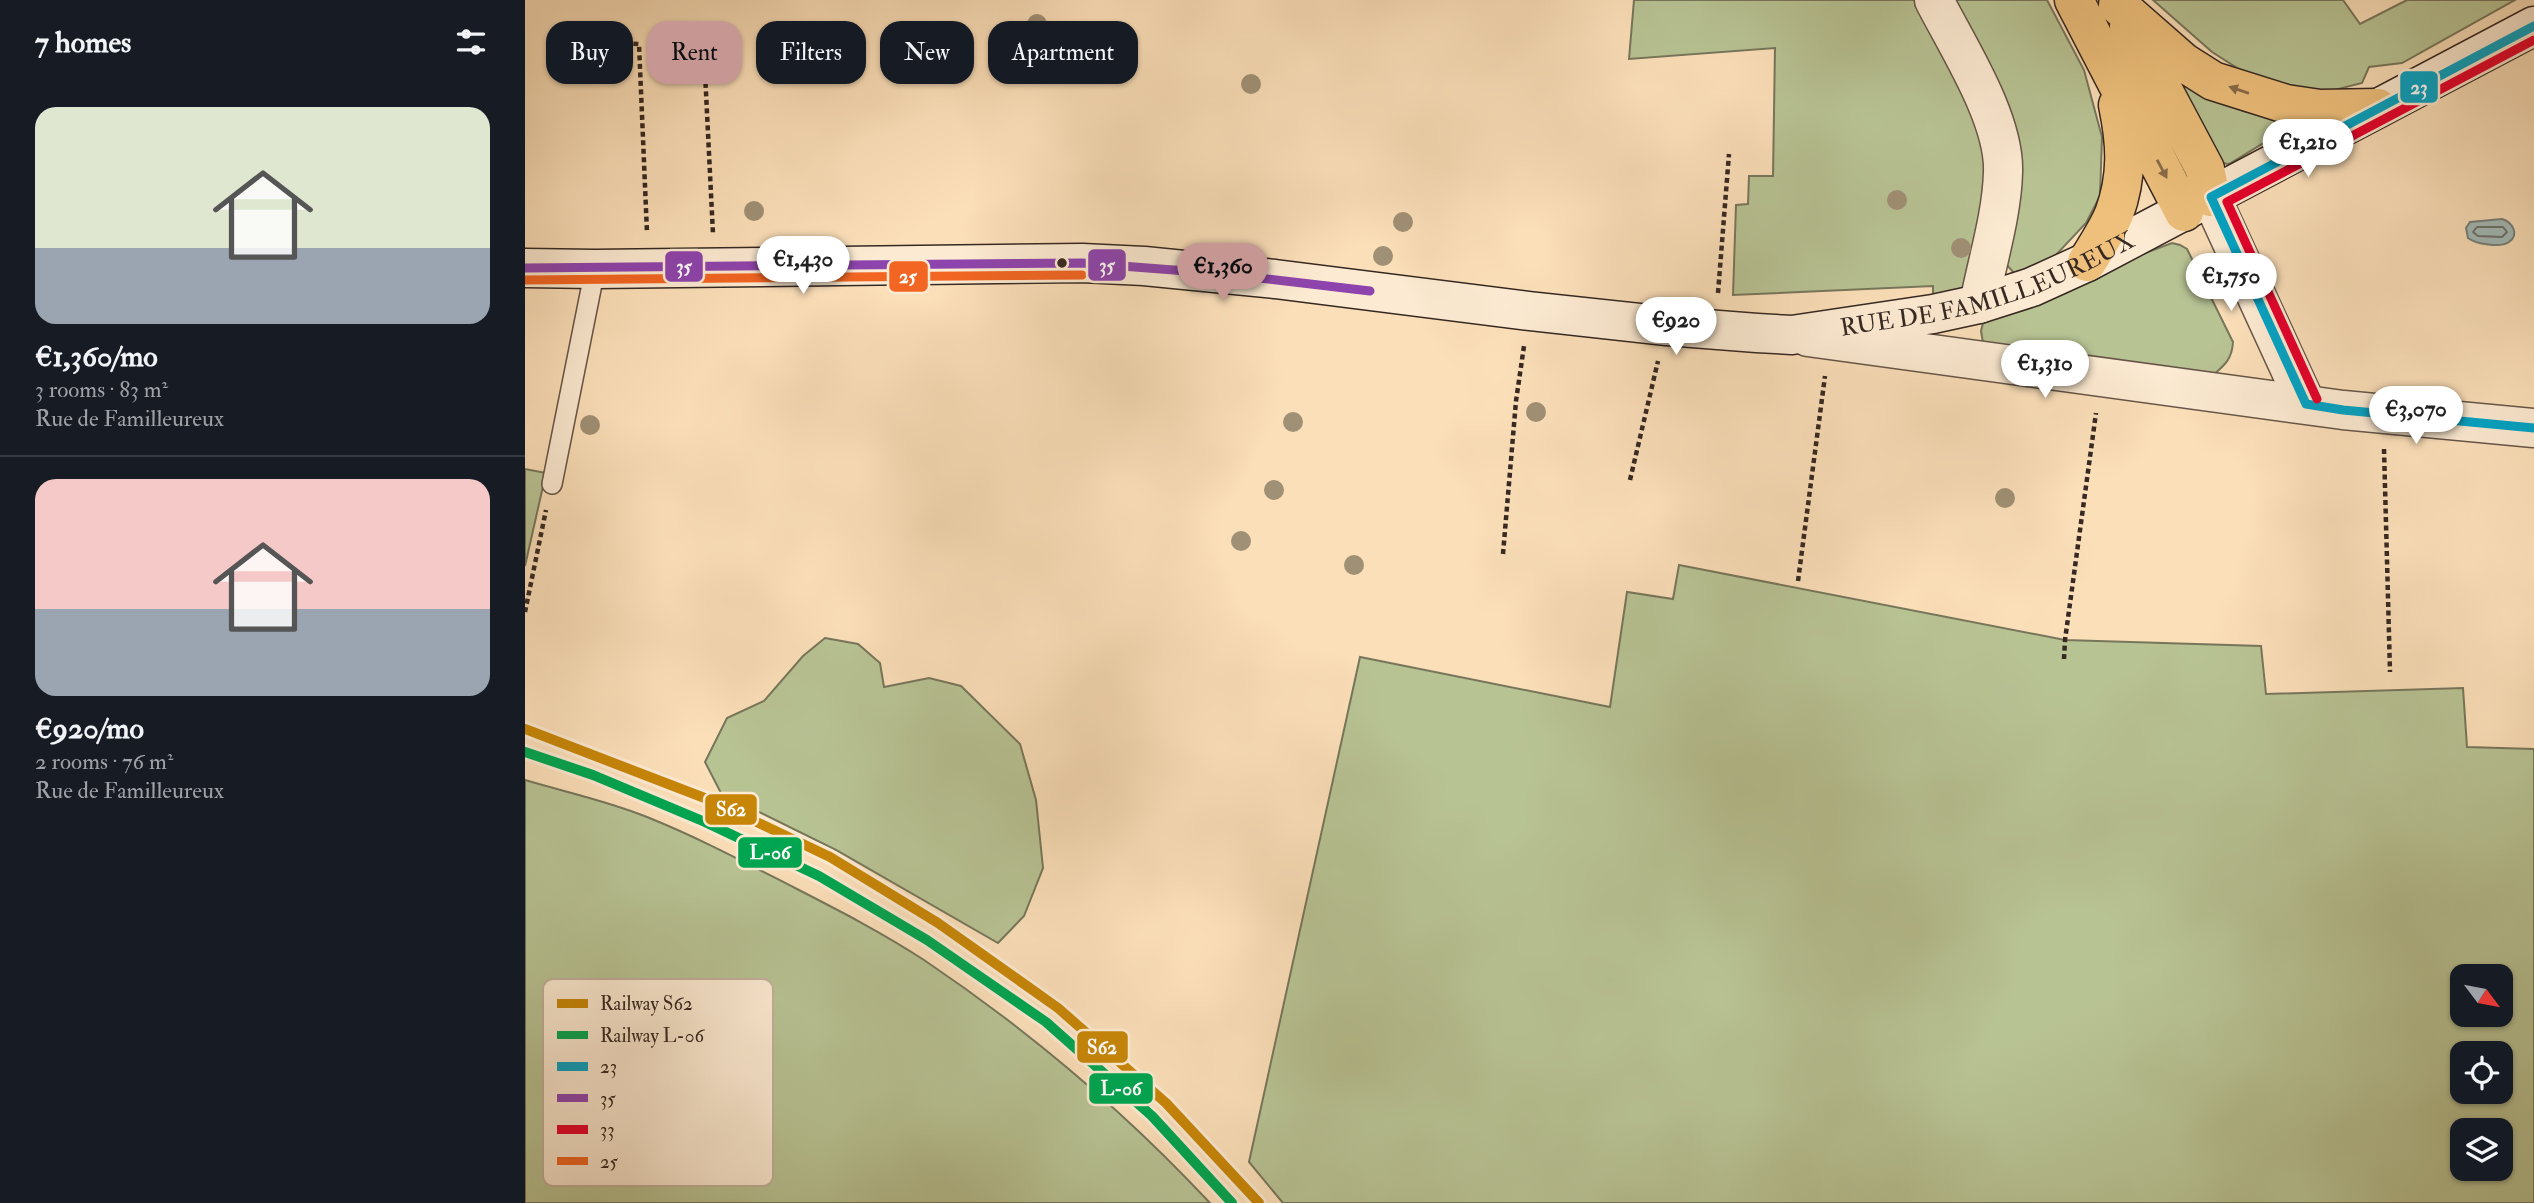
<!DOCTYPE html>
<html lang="en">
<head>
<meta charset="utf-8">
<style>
  body { margin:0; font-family:"IM FELL Double Pica",serif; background:#242831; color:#f1f3f6; height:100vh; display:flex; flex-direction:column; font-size:26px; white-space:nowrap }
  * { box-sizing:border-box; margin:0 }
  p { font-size:23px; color:#9ea1a6 }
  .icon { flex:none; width:38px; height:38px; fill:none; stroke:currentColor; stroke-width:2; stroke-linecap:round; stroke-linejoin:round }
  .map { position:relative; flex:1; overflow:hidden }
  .panel { display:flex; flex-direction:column; background:#171b24; width:525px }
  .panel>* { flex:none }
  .banner { position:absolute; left:21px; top:21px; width:665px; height:63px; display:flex; gap:14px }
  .needle { width:46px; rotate:122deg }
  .controls { position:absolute; left:1925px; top:964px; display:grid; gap:14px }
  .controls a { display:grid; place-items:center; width:63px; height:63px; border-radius:14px; background:#171b24; box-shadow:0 2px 5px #0004; font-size:35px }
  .price { position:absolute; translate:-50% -60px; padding:0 16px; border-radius:24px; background:#fff; color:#222; font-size:23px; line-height:46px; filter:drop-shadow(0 2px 4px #0008) }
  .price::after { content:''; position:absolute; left:50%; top:42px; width:21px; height:16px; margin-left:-10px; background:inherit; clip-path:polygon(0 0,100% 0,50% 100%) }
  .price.active { background:#c59692; color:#111 }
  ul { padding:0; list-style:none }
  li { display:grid; align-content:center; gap:14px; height:371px; padding:0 35px }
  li+li { border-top:2px solid #363941 }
  li span { display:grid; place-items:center; height:217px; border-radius:21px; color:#555 }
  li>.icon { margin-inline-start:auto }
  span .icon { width:126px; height:126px; fill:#fffc; stroke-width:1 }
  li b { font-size:30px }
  h2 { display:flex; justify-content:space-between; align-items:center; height:84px; padding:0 35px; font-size:30px }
  .chip { padding:0 24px; border-radius:21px; background:#171b24; box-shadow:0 2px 5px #0004; font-size:24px; line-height:63px }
  .chip.active { background:#c59692; color:#111 }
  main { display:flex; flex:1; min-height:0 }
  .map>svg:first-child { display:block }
  .green { fill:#b8c394; stroke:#77765b; stroke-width:2; fill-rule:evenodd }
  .water { fill:#a2bab8; stroke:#77807c; stroke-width:2 }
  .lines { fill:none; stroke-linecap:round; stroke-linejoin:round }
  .shore { stroke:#6c716d; stroke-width:2 }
  .lane-casing { stroke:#675648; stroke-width:22 }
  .street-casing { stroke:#675648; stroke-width:41 }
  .secondary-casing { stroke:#362822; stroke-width:41 }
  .highway-casing { stroke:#362822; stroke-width:41 }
  .path { stroke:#362822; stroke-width:4.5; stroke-dasharray:5 3.5; stroke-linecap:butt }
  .lane { stroke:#fcead2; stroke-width:19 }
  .street { stroke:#fcead2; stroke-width:38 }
  .secondary { stroke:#fcead2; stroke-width:38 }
  .highway { stroke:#eec07c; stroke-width:38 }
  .bus-1-casing { stroke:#fcead2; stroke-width:14 }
  .bus-2-casing { stroke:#fcead2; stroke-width:14 }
  .bus-3-casing { stroke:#fcead2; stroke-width:14 }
  .bus-4-casing { stroke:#fcead2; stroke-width:14 }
  .bus-1 { stroke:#03a3c5; stroke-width:9 }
  .bus-2 { stroke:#8e44ad; stroke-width:9 }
  .bus-3 { stroke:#e4002b; stroke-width:9 }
  .bus-4 { stroke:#f26522; stroke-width:9 }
  .rail-1-casing { stroke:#fcead2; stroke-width:16 }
  .rail-2-casing { stroke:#fcead2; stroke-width:16 }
  .rail-1 { stroke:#c78608; stroke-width:10 }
  .rail-2 { stroke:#00a651; stroke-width:10 }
  .tree { fill:#a09075 }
  .oneway { fill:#896c4a }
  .bus-dot { fill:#362822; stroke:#fcead2; stroke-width:2.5 }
  .labels { text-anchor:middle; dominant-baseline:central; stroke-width:5; stroke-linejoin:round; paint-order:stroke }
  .street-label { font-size:24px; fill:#362822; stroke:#fcead2 }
  .key { fill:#fcead2; stroke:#c1b09d; stroke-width:2 }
  .key-label { font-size:19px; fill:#362822 }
  .line-badge { stroke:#fcead2; stroke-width:2.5 }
  .badge-label { font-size:19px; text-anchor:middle; font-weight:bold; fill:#fff }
</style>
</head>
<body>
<main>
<section class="panel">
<h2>7 homes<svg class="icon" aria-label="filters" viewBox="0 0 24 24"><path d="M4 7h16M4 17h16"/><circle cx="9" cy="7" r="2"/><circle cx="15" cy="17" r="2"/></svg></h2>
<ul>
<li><span style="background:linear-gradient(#dfe7d0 65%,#9aa5b1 0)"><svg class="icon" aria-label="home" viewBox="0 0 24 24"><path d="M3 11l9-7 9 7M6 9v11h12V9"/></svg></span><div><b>€1,360/mo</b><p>3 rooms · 83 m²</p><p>Rue de Familleureux</p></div></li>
<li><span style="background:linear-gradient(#f6c9c9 60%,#9aa5b1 0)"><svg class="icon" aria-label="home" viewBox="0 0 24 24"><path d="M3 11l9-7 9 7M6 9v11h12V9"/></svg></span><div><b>€920/mo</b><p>2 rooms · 76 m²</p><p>Rue de Familleureux</p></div></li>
</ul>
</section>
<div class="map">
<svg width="2009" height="1203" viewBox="0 0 2009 1203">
  <rect width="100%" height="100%" fill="#fbdfb9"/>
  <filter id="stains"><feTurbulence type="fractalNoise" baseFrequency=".00286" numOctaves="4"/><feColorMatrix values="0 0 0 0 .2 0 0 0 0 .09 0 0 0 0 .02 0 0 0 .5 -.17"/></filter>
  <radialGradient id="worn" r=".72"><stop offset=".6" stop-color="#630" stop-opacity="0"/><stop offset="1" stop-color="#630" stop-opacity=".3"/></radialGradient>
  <path class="green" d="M 1109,0 L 1522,0 L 1559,70 L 1577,137 L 1575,196 L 1561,223 L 1530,256 L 1491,275 L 1478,261 L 1454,304 L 1408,314 L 1408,286 L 1208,295 L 1211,205 L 1223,204 L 1224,176 L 1248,176 L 1250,48 L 1104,59 Z
    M 1628,0 L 1818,0 L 1835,24 L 1882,0 L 1990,0 L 1877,63 L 1844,67 L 1837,83 L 1790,95 L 1717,71 L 1687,52 Z
    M 1670,81 L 1718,111 L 1747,116 L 1770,124 L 1704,164 L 1697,163 L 1654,84 Z
    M 1647,243 L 1655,245 L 1662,249 L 1708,342 C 1707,361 1698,366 1685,378 L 1458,343 L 1456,331 L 1458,323 L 1567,273 Z
    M 0,469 L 21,473 L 0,566 Z
    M 1154,565 L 1540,640 L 1736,646 L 1741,694 L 1938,688 L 1942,747 L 2009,749 L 2009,1203 L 758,1203 L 724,1162 L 835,657 L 1085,707 L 1102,592 L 1148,599 ZM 1937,976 L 1976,976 L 1976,1015 L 1937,1015 ZM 1937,1054 L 1976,1054 L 1976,1092 L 1937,1092 ZM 1937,1130 L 1976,1130 L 1976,1169 L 1937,1169 Z
    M 300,638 L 333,644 L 355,663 L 359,687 L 404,678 L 436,686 L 495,744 L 511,800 L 518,868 L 499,916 L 473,943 L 311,850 L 196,793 L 180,762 L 202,718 L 239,701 L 278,656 Z
    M 0,780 C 40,792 83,801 122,817 C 172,837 221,863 270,888 C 313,910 358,933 399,960 C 503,1030 600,1112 685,1203 L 0,1203 Z"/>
  <path class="water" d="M 1977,219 C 1987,222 1995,234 1984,242 C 1975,248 1951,244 1943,238 L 1941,228 L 1945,222 Z"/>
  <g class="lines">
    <path class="shore" d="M 1978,227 L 1982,232 L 1977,237 L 1953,236 L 1948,232 L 1952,227 Z"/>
    <g class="lane-casing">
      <path id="lane" d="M 27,484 L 70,269"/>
    </g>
    <g class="street-casing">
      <path id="street" d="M 1409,0 C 1433,47 1480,119 1478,172 C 1477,215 1462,262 1454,304
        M 1686,197 L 1781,404
        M 1283,337 L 1818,410 L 2009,428"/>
    </g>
    <g class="secondary-casing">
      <g id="secondary">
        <path id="s1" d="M 0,268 L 70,269 L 557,263 L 619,266 L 750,279 L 1004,311 L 1142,326 L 1232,333 L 1267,335 L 1408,314 L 1454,304 L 1507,287 L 1562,262 L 2009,26"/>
      </g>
    </g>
    <g class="highway-casing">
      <path id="highway" d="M 1549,0 L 1659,212
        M 1593,5 L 1658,62 L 1688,81 L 1761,104 L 1795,109 L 1853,108
        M 1604,26 L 1680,169 L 1686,197
        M 1562,262 C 1571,247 1582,231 1589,214 C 1603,176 1601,143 1593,105"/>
    </g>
    <path class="path" d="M 178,32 L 188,234
      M 32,39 L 114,44 L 122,233
      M 1193,293 L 1204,154
      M 1859,449 L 1865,672
      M 1105,480 L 1133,361
      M 978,554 L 991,401 L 999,346
      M 1273,581 L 1300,376
      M 0,612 L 21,510
      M 1539,659 L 1540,640 L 1571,413"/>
    <use href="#lane" class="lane"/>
    <use href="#street" class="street"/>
    <use href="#secondary" class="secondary"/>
    <use href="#highway" class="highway"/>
    <g class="bus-1-casing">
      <path id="bus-1" d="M 1686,197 L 2009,26
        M 1686,197 L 1781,404
        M 1781,404 L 1818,410 L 2009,428"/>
    </g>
    <g class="bus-2-casing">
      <path id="bus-2" d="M 0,268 L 557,263 L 701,274 L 845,291"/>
    </g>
    <g class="bus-3-casing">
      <path id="bus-3" d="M 1792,399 L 1702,202 L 2009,40"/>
    </g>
    <g class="bus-4-casing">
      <path id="bus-4" d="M 0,280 L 557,275"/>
    </g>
    <use href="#bus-1" class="bus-1"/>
    <use href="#bus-2" class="bus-2"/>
    <use href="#bus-3" class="bus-3"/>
    <use href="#bus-4" class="bus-4"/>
    <g class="rail-1-casing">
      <path id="rail-1" d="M 0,729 L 190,802 L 305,857 L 413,923 L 533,1008 L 641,1103 L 734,1203"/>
    </g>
    <g class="rail-2-casing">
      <path id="rail-2" d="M 0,752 L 68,775 L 180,822 L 294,876 L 402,940 L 521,1022 L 627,1116 L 707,1203"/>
    </g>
    <use href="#rail-1" class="rail-1"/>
    <use href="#rail-2" class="rail-2"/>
  </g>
  <g class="tree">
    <circle cx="512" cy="24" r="10"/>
    <circle cx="489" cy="45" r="10"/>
    <circle cx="726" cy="84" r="10"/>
    <circle cx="1372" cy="200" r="10"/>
    <circle cx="229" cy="211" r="10"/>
    <circle cx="878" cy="222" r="10"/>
    <circle cx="1436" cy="248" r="10"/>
    <circle cx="858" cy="256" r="10"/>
    <circle cx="1011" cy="412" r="10"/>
    <circle cx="768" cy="422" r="10"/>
    <circle cx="65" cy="425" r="10"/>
    <circle cx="749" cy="490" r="10"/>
    <circle cx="1480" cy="498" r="10"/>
    <circle cx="716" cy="541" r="10"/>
    <circle cx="829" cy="565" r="10"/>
  </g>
  <defs><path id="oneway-solid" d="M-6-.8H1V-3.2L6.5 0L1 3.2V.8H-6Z" transform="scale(1.75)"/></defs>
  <g class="oneway">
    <use href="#oneway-solid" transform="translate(1714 90) rotate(-161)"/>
    <use href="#oneway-solid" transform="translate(1637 169) rotate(62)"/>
  </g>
  <circle class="bus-dot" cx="537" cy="263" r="6"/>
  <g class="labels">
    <g class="street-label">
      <text stroke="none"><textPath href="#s1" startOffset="1474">RUE DE FAMILLEUREUX</textPath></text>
    </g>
  </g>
  <rect x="18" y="979" width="230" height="207" rx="10" class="key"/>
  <rect x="32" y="999" width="31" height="9" fill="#c78608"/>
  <rect x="32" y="1031" width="31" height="8" fill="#00a651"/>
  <rect x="32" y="1062" width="31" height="9" fill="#03a3c5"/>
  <rect x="32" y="1094" width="31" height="8" fill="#8e44ad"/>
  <rect x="32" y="1125" width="31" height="9" fill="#e4002b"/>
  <rect x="32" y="1157" width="31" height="8" fill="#f26522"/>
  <g class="key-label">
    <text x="75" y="1010">Railway S62</text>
    <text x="75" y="1042">Railway L-06</text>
    <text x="75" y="1073">23</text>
    <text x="75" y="1105">35</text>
    <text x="75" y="1136">33</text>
    <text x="75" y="1168">25</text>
  </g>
  <g class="line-badge">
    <rect x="1874" y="70" width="40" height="34" rx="7" fill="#03a3c5"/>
    <rect x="562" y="248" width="40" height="34" rx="7" fill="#8e44ad"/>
    <rect x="139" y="250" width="40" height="33" rx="7" fill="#8e44ad"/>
    <rect x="363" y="260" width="41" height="33" rx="7" fill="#f26522"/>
    <rect x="179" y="793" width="54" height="33" rx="7" fill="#c78608"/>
    <rect x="212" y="836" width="66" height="33" rx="7" fill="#00a651"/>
    <rect x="551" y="1030" width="53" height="34" rx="7" fill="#c78608"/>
    <rect x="563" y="1072" width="66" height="33" rx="7" fill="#00a651"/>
  </g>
  <g class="badge-label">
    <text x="1894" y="94">23</text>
    <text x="582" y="272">35</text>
    <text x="159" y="273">35</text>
    <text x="383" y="283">25</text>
    <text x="206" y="816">S62</text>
    <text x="245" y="859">L-06</text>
    <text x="577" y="1054">S62</text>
    <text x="596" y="1095">L-06</text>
  </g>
  <rect width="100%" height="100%" filter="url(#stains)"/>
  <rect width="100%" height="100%" fill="url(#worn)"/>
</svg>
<div class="controls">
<a><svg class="needle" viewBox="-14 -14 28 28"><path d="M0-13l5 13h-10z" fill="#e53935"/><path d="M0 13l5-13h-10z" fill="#9ea1a6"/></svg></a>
<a><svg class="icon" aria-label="locate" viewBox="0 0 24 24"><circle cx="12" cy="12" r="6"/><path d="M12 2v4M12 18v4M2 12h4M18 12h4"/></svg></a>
<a><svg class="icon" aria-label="layers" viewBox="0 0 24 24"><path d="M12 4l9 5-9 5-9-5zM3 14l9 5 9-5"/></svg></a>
</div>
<b class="price" style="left:1783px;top:179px">€1,210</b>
<b class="price" style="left:278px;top:296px">€1,430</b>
<b class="price active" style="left:698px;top:303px">€1,360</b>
<b class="price" style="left:1706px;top:313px">€1,750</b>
<b class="price" style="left:1151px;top:357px">€920</b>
<b class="price" style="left:1520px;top:400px">€1,310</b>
<b class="price" style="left:1891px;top:446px">€3,070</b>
<div class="banner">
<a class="chip">Buy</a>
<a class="chip active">Rent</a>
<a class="chip">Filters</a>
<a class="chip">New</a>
<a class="chip">Apartment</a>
</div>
</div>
</main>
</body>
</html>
